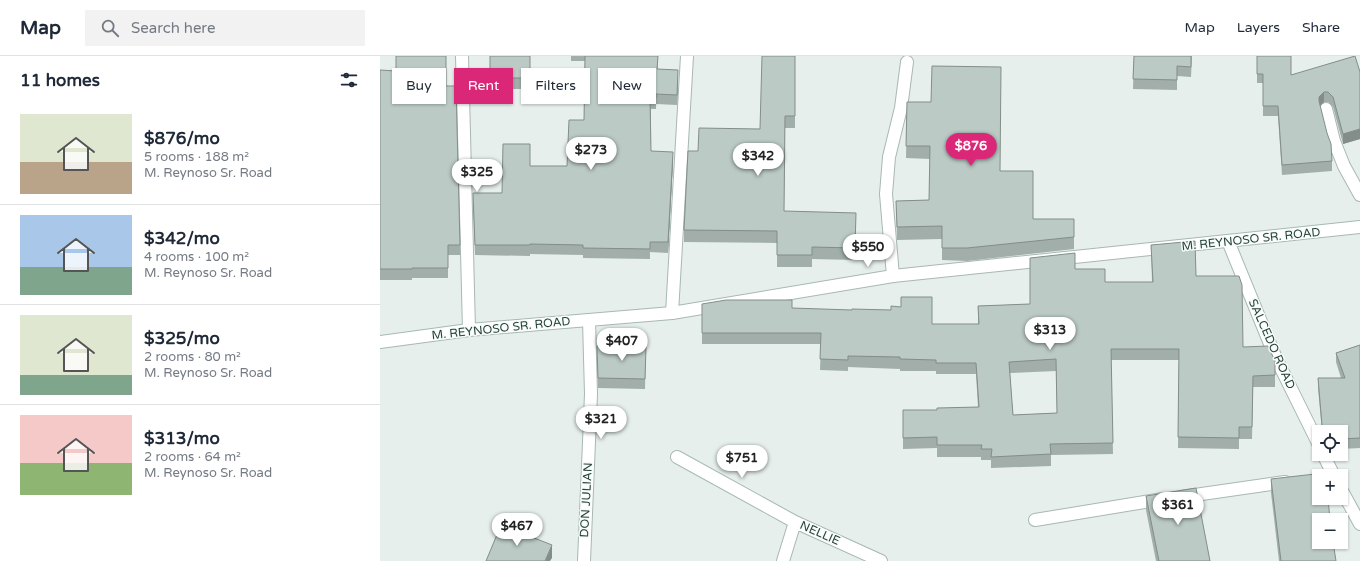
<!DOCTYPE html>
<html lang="en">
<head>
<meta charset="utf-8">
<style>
  body { margin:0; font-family:"Varela Round",sans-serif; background:#f2f2f3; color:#1f2937; height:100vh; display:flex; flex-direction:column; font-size:15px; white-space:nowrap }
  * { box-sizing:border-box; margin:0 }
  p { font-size:13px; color:#747a83 }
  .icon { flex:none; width:22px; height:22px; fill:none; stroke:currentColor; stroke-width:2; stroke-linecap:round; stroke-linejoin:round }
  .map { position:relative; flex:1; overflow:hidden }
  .sheet { display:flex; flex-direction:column; background:#fff; width:380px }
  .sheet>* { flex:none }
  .top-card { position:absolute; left:12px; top:12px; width:380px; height:36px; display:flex; gap:8px }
  .tools { position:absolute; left:932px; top:369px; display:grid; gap:8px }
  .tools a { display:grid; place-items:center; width:36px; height:36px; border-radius:0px; background:#fff; box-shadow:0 1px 3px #0004; font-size:20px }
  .price { position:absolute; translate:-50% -34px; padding:0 9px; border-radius:14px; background:#fff; color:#222; font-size:13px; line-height:26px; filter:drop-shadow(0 1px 2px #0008) }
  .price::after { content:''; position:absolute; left:50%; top:24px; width:12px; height:9px; margin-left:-6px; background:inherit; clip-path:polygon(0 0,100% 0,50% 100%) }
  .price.current { background:#db2777; color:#fff }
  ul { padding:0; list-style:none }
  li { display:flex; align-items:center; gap:12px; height:100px; padding:0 20px }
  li+li { border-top:1px solid #e0e1e3 }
  li span { display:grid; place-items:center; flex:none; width:112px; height:80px; border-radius:0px; color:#555 }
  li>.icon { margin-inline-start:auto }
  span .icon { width:48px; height:48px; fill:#fffc; stroke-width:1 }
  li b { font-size:17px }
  h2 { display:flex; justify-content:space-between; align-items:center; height:48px; padding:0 20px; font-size:17px }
  .chip { padding:0 14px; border-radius:0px; background:#fff; box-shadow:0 1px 3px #0004; font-size:14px; line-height:36px }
  .chip.current { background:#db2777; color:#fff }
  header { display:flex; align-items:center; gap:24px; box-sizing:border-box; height:56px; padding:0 20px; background:#fff; border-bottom:1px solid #e0e1e3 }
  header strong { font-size:19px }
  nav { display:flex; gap:22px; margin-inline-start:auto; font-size:14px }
  .search { width:280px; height:36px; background:#f2f2f3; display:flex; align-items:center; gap:10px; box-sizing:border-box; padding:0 14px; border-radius:0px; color:#747a83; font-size:15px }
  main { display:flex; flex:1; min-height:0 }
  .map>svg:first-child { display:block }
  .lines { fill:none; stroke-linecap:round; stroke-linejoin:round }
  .service-casing { stroke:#a8b8b2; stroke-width:14 }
  .minor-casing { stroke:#a8b8b2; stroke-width:14 }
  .tertiary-casing { stroke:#a8b8b2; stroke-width:14 }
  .service { stroke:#fff; stroke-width:12 }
  .minor { stroke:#fff; stroke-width:12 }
  .tertiary { stroke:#fff; stroke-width:12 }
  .wall { fill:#a1aea9; fill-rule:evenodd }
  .shaded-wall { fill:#838d89 }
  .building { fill:#bbcac4; stroke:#838d89; fill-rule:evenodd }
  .labels { text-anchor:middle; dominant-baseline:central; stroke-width:3; stroke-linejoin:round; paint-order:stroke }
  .street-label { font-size:12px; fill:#24423a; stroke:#f7fbf9 }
</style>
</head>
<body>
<header>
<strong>Map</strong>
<div class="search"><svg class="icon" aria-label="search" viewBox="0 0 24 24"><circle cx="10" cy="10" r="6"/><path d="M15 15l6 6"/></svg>Search here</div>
<nav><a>Map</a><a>Layers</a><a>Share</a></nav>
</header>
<main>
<section class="sheet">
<h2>11 homes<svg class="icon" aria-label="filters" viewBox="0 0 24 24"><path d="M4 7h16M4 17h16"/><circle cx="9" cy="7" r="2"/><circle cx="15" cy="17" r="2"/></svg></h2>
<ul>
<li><span style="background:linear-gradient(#dfe7d0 60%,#b9a48a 0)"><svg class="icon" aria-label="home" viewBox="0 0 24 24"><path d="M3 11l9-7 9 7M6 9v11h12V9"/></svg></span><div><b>$876/mo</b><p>5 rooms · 188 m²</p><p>M. Reynoso Sr. Road</p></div></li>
<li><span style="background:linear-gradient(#a9c7e8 65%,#7fa58c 0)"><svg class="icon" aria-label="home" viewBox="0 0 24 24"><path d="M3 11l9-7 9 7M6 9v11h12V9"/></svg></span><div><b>$342/mo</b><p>4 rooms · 100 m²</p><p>M. Reynoso Sr. Road</p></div></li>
<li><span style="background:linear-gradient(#dfe7d0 75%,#7fa58c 0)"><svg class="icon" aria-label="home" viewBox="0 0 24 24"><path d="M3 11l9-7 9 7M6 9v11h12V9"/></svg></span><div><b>$325/mo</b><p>2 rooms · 80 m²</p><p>M. Reynoso Sr. Road</p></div></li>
<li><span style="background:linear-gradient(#f6c9c9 60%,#8fb573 0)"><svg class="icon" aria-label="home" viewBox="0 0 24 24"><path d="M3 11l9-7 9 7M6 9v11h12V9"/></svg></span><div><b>$313/mo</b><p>2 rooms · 64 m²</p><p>M. Reynoso Sr. Road</p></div></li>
</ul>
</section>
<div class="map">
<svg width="980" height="505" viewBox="0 0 980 505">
  <rect width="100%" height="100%" fill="#e6efeb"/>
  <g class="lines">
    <g class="service-casing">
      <path id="service" d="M 946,53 L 954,85 L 964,110 L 980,139
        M 513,220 L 506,138 L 509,101 L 521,52 L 527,6"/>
    </g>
    <g class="minor-casing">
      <path id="minor" d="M 82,0 L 89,274
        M 848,185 L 895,300 L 939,389
        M 292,257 L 307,0
        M 943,398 L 954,420
        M 297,401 L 415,466
        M 961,433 L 980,468
        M 801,441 L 905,426
        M 655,464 L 783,443
        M 204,505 L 211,338 L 209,264
        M 403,505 L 415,466 L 501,505"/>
    </g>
    <g class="tertiary-casing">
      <path id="tertiary" d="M 0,286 L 89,274 L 292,257 L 513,220 L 980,171"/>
    </g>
    <use href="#service" class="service"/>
    <use href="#minor" class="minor"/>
    <use href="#tertiary" class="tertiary"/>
  </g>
  <path class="wall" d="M 110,0 L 150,0 L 150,33 L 110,33 Z
    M 191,0 L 278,0 L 278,13 L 298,24 L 297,49 L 276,48 L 276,53 L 271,53 L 271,95 L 293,106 L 288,197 L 270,196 L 270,203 L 203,202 L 203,199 L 150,198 L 150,200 L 95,199 L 93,148 L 122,137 L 150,110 L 187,110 L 204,64 L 205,5 L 191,5 Z
    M 415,0 L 415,72 L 405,72 L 404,155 L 476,169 L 475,204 L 432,203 L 432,211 L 397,211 L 397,187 L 304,186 L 304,174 L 318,95 L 380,73 Z
    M 754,0 L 812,0 L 811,21 L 797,20 L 797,34 L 753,33 Z
    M 877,0 L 911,19 L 980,16 L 980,83 L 963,88 L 953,51 L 948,46 L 944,46 L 940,50 L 952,105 L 952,115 L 902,119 L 898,60 L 883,60 L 883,27 L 877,27 Z
    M 0,14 L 66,30 L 80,189 L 80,199 L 68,199 L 68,222 L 32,222 L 32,224 L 0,224 Z
    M 527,46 L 620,115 L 653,163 L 694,163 L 694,193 L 587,205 L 562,204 L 562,183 L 517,184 L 516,145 L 549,144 L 550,103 L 526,102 Z
    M 771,189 L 816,220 L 863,291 L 895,319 L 895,331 L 873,331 L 872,383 L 859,383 L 859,393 L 798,392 L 799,304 L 731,304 L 733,398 L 671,399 L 671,410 L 611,412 L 611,404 L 601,404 L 601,401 L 557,401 L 557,392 L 523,393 L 523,354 L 557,354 L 598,351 L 596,318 L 556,318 L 556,315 L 520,315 L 520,313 L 468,311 L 468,315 L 440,314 L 441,288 L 322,288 L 322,248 L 412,252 L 552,268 L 598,268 L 598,250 L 650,248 L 695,213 L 725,226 L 772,226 ZM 676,315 L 677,357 L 633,359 L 630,317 Z
    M 980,289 L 980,392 L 961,393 L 961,376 L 942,376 L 938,332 L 938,322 L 961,322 L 956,306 L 956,297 Z
    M 266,291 L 265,333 L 218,332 L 217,301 Z
    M 891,423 L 956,505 L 899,505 L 891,437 Z
    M 766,440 L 830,505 L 776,505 L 766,454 Z"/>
  <path class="shaded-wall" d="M 298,14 L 298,24 L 297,49 L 297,39 Z
    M 944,36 L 944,46 L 939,51 L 939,41 Z
    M 980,73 L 980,83 L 963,88 L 963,78 Z
    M 293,96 L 293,106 L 288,197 L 288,186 Z
    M 172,489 L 172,502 L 170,505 L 165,505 Z"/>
  <path class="building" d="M 16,0 L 66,0 L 66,30 L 76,30 L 80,189 L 68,189 L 68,212 L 32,212 L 32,213 L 0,213 L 0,14 L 16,15 Z
    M 110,0 L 150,0 L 150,22 L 110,22 Z
    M 205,0 L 278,0 L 277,13 L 298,14 L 297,39 L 276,38 L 276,42 L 270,42 L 271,95 L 293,96 L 288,186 L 270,186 L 270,193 L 203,192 L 203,189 L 150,188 L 150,189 L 95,189 L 93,137 L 122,137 L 123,88 L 150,88 L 150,110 L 187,110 L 189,64 L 204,64 Z
    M 382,0 L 415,0 L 415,60 L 405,60 L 404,155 L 476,157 L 475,192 L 432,191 L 432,199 L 397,199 L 397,175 L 304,174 L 308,95 L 318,95 L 319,72 L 380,73 Z
    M 754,0 L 811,0 L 811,11 L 797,10 L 797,24 L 753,23 Z
    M 877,0 L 911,0 L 911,19 L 975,0 L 980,16 L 980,73 L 963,78 L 953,41 L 948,36 L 944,36 L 939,41 L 939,45 L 947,77 L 951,88 L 952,105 L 902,109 L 898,50 L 883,50 L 883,18 L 877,18 Z
    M 552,10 L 621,11 L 620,115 L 653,115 L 653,163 L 694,163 L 694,181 L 587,192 L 562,192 L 562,170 L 517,171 L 516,145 L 549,144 L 550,90 L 526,90 L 527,46 L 551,46 Z
    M 815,185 L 816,220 L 859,220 L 862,229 L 863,291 L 888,290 L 895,305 L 895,319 L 873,320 L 872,371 L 859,371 L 859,382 L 798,381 L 799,293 L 731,293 L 733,387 L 670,388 L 671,398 L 611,401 L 612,393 L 601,393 L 602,389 L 557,389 L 557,381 L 523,382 L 523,354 L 557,354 L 557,352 L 599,351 L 596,307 L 556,307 L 556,304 L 520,303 L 520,301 L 468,300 L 468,304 L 440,303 L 441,277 L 322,277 L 322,248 L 346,244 L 412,244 L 412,252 L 472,254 L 472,253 L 511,254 L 511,250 L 521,251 L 521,241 L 552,241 L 552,268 L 599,268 L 598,250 L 650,248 L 650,202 L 695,197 L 695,213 L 725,213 L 725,226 L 773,226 L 771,189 ZM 676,303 L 677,357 L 633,359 L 629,306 Z
    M 980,289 L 980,382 L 961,383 L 961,376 L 946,376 L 942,369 L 938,322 L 965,322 L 956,297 Z
    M 217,290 L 266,291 L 265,323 L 218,322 Z
    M 944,417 L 945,420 L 939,420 L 939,442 L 948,442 L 950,464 L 939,464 L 939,486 L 953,486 L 956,505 L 901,505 L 891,423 Z
    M 816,432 L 830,505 L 779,505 L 766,440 Z
    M 121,469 L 172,489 L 165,505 L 106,505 Z"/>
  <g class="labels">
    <g class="street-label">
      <text transform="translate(871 183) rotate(-6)">M. REYNOSO SR. ROAD</text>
      <text transform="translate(121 272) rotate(-6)">M. REYNOSO SR. ROAD</text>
      <text transform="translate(892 288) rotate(66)">SALCEDO ROAD</text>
      <text transform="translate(206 444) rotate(-87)">DON JULIAN</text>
      <text transform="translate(440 477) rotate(24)">NELLIE</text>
    </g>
  </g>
</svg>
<div class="tools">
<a><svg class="icon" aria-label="locate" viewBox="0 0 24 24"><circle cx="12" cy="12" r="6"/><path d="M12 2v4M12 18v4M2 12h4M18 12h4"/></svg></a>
<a>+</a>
<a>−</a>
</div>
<b class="price current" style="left:591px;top:111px">$876</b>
<b class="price" style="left:211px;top:115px">$273</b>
<b class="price" style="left:378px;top:121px">$342</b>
<b class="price" style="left:97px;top:137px">$325</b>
<b class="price" style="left:488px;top:212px">$550</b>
<b class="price" style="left:670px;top:295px">$313</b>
<b class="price" style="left:242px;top:306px">$407</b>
<b class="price" style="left:221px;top:384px">$321</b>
<b class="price" style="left:362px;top:423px">$751</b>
<b class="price" style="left:798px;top:470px">$361</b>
<b class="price" style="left:137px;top:491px">$467</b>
<div class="top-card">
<a class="chip">Buy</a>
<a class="chip current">Rent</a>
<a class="chip">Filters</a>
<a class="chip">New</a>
</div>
</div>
</main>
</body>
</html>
